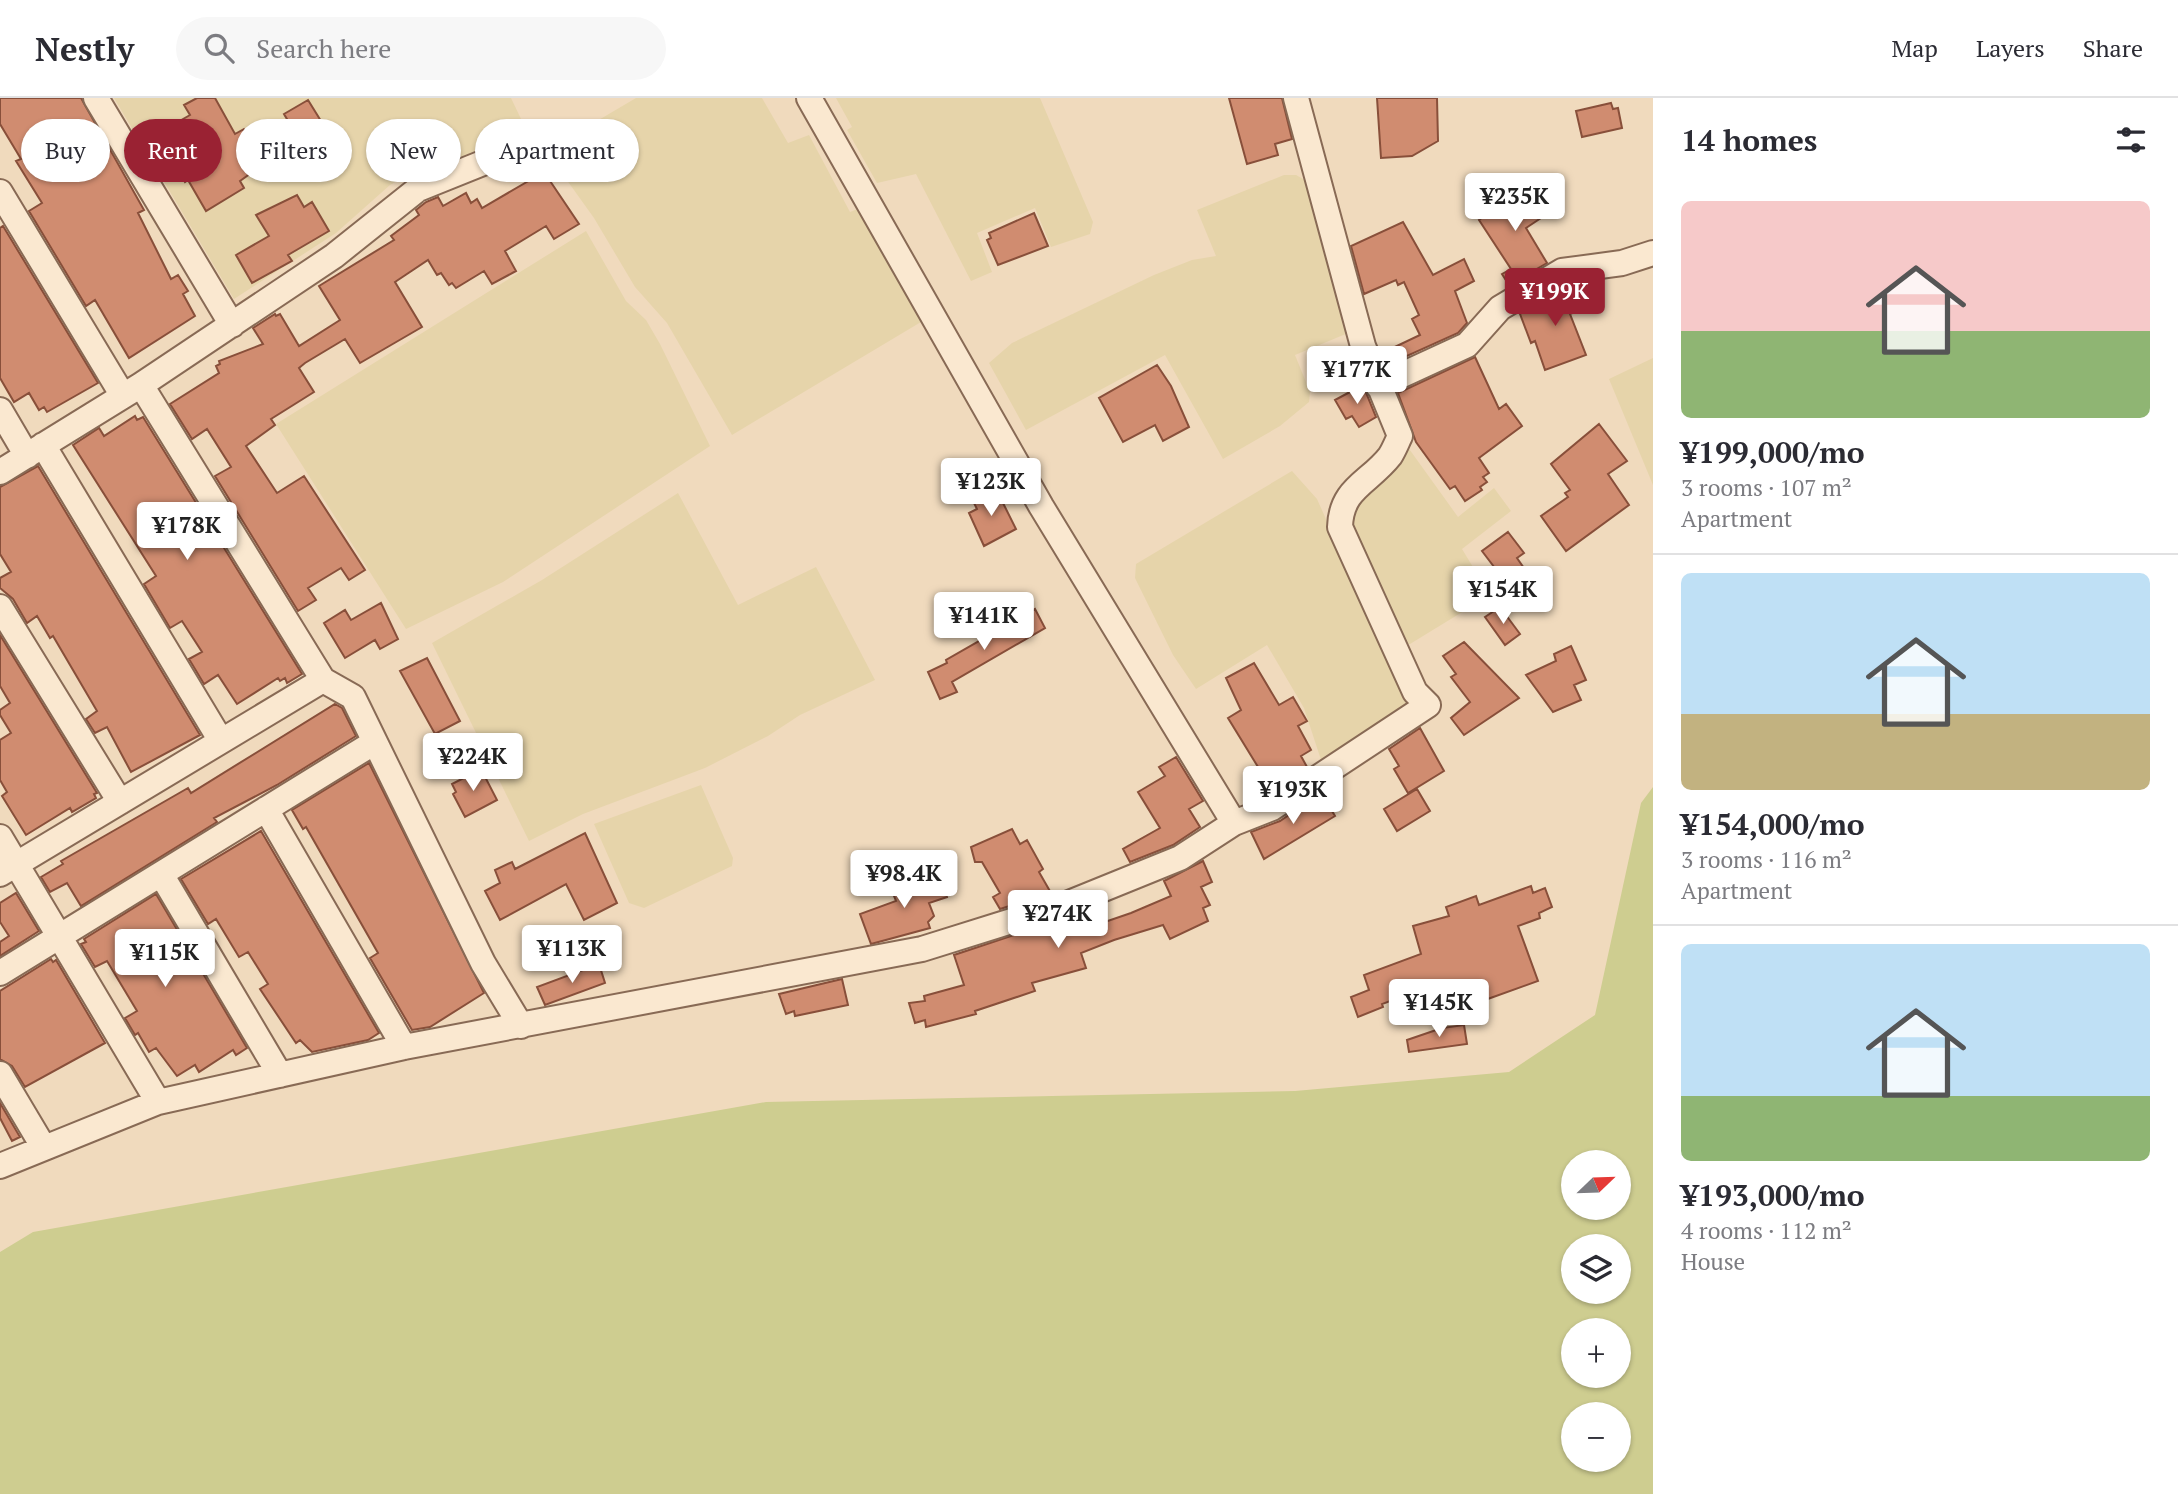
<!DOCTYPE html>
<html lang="en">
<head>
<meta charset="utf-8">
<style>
  body { margin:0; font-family:"PT Serif",serif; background:#f7f7f7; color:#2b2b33; height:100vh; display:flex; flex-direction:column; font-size:26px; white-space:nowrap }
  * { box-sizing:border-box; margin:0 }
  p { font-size:23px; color:#7c7c81 }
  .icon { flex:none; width:38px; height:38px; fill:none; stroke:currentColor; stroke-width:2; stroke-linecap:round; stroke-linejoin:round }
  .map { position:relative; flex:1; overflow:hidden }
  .side { display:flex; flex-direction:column; background:#fff; width:525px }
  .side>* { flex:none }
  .banner { position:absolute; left:21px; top:21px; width:665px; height:63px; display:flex; gap:14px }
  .needle { width:46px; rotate:67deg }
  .fabs { position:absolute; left:1561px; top:1052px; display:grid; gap:14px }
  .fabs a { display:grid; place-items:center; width:70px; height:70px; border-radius:50%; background:#fff; box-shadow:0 2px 5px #0004; font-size:35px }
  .price { position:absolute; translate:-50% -60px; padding:0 16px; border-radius:7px; background:#fff; color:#222; font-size:23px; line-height:46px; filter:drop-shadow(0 2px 4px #0008) }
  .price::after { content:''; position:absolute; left:50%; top:42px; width:21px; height:16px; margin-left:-10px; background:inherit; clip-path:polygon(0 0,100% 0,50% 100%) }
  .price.selected { background:#9a2233; color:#fff }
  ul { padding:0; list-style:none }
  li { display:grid; align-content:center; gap:14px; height:371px; padding:0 28px }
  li+li { border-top:2px solid #e1e1e2 }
  li span { display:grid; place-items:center; height:217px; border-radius:10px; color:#555 }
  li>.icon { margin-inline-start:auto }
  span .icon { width:126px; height:126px; fill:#fffc; stroke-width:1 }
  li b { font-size:30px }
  h2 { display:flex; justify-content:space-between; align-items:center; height:84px; padding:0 28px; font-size:30px }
  .pill { padding:0 24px; border-radius:32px; background:#fff; box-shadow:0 2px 5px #0004; font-size:24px; line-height:63px }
  .pill.selected { background:#9a2233; color:#fff }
  header { display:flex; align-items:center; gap:42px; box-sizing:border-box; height:98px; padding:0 35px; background:#fff; border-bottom:2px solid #e1e1e2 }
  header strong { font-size:33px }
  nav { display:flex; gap:38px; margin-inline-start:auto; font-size:24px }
  .search { width:490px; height:63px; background:#f7f7f7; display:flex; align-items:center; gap:18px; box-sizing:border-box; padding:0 24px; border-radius:38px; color:#7c7c81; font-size:26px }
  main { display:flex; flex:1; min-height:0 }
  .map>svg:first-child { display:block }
  .farmland { fill:#e6d4aa }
  .green { fill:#cecd90; fill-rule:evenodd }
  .building { fill:#d08c70; stroke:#884f3a; stroke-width:2 }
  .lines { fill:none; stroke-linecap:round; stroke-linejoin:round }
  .minor-casing { stroke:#886a55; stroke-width:28 }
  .minor { stroke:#fae8d0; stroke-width:24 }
</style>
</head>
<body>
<header>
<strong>Nestly</strong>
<div class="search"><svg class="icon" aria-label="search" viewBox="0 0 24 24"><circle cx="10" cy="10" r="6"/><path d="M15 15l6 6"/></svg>Search here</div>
<nav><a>Map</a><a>Layers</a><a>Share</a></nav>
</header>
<main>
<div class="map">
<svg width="1653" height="1396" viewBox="0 0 1653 1396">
  <rect width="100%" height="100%" fill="#f0dabd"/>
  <path class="farmland" d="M 114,0 L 511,0 L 522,23 L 522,33 L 454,62 L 409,76 L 390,87 L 336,135 L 234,201 Z
    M 636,0 L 762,0 L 788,45 L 809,37 L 850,114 L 865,108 L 926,221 L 732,337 L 667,225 L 635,189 L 594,120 L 546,53 Z
    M 836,0 L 1040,0 L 1093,124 L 1090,136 L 1051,149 L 1035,110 L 977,135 L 992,174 L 971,183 L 916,76 L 877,85 L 847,32 L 852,29 Z
    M 1284,77 L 1296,77 L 1305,82 L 1313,94 L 1353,233 L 1295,257 L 1310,294 L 1309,304 L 1280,328 L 1223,361 L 1165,257 L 1026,332 L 989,265 L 1012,245 L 1154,177 L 1192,162 L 1216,158 L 1197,112 Z
    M 586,133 L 626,203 L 646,222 L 660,246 L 710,348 L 503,484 L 406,531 L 276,326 Z
    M 1653,260 L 1653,387 L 1609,281 Z
    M 1407,348 L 1458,419 L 1494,390 L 1511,413 L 1462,451 L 1490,497 L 1410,546 L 1402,546 L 1347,424 L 1348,414 Z
    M 1292,373 L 1317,401 L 1409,607 L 1323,668 L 1304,610 L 1267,547 L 1196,591 L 1173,557 L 1135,480 L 1136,466 Z
    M 678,395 L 738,507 L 816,469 L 875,582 L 800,617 L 768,638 L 705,670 L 583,716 L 529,743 L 432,545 L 542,482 Z
    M 701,687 L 733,760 L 732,768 L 644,810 L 629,805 L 594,726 Z"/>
  <path class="green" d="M 1653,689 L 1653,1396 L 0,1396 L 0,1154 L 33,1134 L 766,1004 L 1295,993 L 1509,974 L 1595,917 L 1641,705 ZM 1573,1064 L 1619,1064 L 1619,1110 L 1573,1110 ZM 1573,1148 L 1619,1148 L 1619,1194 L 1573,1194 ZM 1573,1232 L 1619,1232 L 1619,1278 L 1573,1278 ZM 1573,1316 L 1619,1316 L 1619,1362 L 1573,1362 Z"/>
  <path class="building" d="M 0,0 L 81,0 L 144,112 L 138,115 L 171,181 L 178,177 L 188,193 L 183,196 L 195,218 L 129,260 L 95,202 L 86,208 L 29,113 L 42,105 L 16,63 L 21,61 L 0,26 Z
    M 197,0 L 215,0 L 235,36 L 244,31 L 265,65 L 240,83 L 244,90 L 206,113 L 188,82 L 185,84 L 175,68 L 169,72 L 150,40 L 190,17 L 184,7 Z
    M 1229,0 L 1282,0 L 1292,41 L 1275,46 L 1278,57 L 1247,66 Z
    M 1377,0 L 1437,0 L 1438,43 L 1412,58 L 1381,60 Z
    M 308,2 L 329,36 L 308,49 L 306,46 L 303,48 L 284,16 Z
    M 1611,5 L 1613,11 L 1618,10 L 1622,30 L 1582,39 L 1576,13 Z
    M 544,74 L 579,126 L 554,141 L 546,128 L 505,153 L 516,173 L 492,186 L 484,173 L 456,190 L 452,185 L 449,187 L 441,175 L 437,177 L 428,162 L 395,184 L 422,229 L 360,265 L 345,241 L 305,265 L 299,270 L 314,294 L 271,321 L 275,327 L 246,348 L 277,395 L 304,378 L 365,472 L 349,482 L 341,470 L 308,490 L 316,502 L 298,513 L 215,378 L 231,369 L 207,331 L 192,341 L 170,306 L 219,275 L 216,268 L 220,266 L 219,263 L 263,246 L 253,230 L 275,216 L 276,218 L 280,216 L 299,248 L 340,222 L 319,188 L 394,142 L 391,138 L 419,117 L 416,112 L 426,104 L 438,99 L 443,108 L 466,95 L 471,105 L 477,101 L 482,110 Z
    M 1524,88 L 1544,118 L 1526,130 L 1547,165 L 1509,187 L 1502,176 L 1511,171 L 1479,122 L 1483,119 L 1481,116 Z
    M 297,97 L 304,109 L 312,104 L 329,133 L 288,157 L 292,163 L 252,185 L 236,157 L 269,138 L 256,117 Z
    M 1034,115 L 1048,148 L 998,167 L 987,142 L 991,140 L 989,135 Z
    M 1403,124 L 1433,177 L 1464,161 L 1474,183 L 1455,193 L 1467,225 L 1458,235 L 1387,267 L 1382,255 L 1420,237 L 1412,221 L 1419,217 L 1404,184 L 1398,187 L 1396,182 L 1364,196 L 1351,148 Z
    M 3,128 L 98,285 L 47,314 L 44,309 L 39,312 L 29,295 L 14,304 L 0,280 L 0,130 Z
    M 1567,187 L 1572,187 L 1582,211 L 1570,216 L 1586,257 L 1545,272 L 1535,243 L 1531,245 L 1520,216 Z
    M 1475,259 L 1499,311 L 1506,306 L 1522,328 L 1479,360 L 1489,375 L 1483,379 L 1487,384 L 1480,389 L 1482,392 L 1465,403 L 1455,388 L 1450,391 L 1416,344 L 1398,295 Z
    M 1157,267 L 1171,288 L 1189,329 L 1163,343 L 1155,327 L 1123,344 L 1099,300 Z
    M 1363,287 L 1376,319 L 1359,329 L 1352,318 L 1346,321 L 1335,302 Z
    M 135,318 L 137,322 L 143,319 L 302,576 L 287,585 L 285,580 L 280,583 L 278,580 L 237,606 L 218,577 L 204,586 L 189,561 L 202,554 L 182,523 L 170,530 L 144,486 L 156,478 L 73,347 L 99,330 L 104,338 Z
    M 1599,326 L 1627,363 L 1608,376 L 1629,407 L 1566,453 L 1541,418 L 1568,399 L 1565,395 L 1570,392 L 1551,366 Z
    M 38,368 L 200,637 L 131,674 L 107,629 L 95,635 L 86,621 L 97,613 L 53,538 L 50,540 L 37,518 L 27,525 L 13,501 L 0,490 L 0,480 L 11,474 L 0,456 L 0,389 Z
    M 996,391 L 1016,431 L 984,448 L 969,415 L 977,411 L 973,403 Z
    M 1508,434 L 1524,455 L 1517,460 L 1535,486 L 1517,499 L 1482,453 Z
    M 381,505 L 398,541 L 380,551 L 375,542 L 345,560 L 324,525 L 345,512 L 351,522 Z
    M 1500,509 L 1520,536 L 1505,547 L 1485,519 Z
    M 1035,511 L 1045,530 L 952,584 L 957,594 L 940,601 L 928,574 L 947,565 L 946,562 Z
    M 0,537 L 97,695 L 94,696 L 96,700 L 72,714 L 70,710 L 26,737 L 2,698 L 7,694 L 0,682 L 0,642 L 11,635 L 0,617 L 0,612 L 10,605 L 0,588 Z
    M 1464,544 L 1519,600 L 1464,637 L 1451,620 L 1470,604 L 1451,579 L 1456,576 L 1443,558 Z
    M 1571,548 L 1586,582 L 1574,587 L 1581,602 L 1553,614 L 1526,577 L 1556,563 L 1554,556 Z
    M 427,560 L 460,623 L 435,636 L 400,573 Z
    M 1254,565 L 1279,607 L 1293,599 L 1307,623 L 1298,628 L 1311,652 L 1301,658 L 1307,669 L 1260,699 L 1255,689 L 1266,682 L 1228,620 L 1241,612 L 1226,580 Z
    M 335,606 L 342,610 L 356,638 L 277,687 L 214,720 L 217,724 L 81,808 L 67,785 L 50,794 L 41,779 L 63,766 L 61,763 L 188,690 L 191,695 Z
    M 1420,630 L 1444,673 L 1408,695 L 1394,671 L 1399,668 L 1389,651 Z
    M 1176,659 L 1203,703 L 1189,711 L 1200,729 L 1173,747 L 1130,764 L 1123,751 L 1160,730 L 1138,694 L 1165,678 L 1159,669 Z
    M 369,665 L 484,895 L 430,929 L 412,932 L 370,860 L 378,855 L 306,729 L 303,731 L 292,712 Z
    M 481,671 L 497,702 L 465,719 L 453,696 L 456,694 L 452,686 Z
    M 1417,691 L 1430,713 L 1397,733 L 1384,711 Z
    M 1321,695 L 1335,718 L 1264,761 L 1251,734 L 1280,723 Z
    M 1012,731 L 1020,746 L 1027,742 L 1043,771 L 1039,774 L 1051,795 L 1000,811 L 993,799 L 1000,795 L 982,764 L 975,764 L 971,749 Z
    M 261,733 L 379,935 L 368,942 L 312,954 L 300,942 L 296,945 L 260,891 L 268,886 L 248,854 L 239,859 L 216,821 L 208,826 L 181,781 Z
    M 585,735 L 617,805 L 584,822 L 566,786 L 500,822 L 485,793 L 500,785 L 495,772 L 512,764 L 515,771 Z
    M 1203,763 L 1212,784 L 1201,789 L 1210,807 L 1203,810 L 1208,823 L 1170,841 L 1163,827 L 1114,842 L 1081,855 L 1086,870 L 1032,885 L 1035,893 L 975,913 L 976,916 L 926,929 L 925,922 L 915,925 L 909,905 L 925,903 L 924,898 L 964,887 L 954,857 L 1093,811 L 1099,826 L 1131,815 L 1171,798 L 1164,783 Z
    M 919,777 L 922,785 L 940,778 L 947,799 L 929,805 L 934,818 L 928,824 L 930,830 L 871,846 L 860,816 L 896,803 L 890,788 Z
    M 1531,788 L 1533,795 L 1545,790 L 1552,809 L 1539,815 L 1540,820 L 1518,828 L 1538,883 L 1485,902 L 1486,906 L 1454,918 L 1441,884 L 1382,906 L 1383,909 L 1358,919 L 1351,899 L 1369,892 L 1364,877 L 1421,856 L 1413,828 L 1449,818 L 1446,809 L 1476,798 L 1479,807 Z
    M 16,795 L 39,833 L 0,858 L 0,844 L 9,838 L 0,824 L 0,805 Z
    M 156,796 L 247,950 L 236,957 L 233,952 L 199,974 L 195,967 L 177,978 L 156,950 L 149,954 L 138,935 L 135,937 L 125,920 L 137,913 L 107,863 L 95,869 L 81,846 L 86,844 L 84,841 Z
    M 51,861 L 53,864 L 56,862 L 105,945 L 25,989 L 12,968 L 0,961 L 0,893 Z
    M 599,866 L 605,885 L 545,907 L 537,889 Z
    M 842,881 L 848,907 L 795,918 L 794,913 L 786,916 L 779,896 Z
    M 1464,927 L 1467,946 L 1409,954 L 1407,942 L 1442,930 Z
    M 0,1005 L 20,1039 L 12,1043 L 0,1020 Z"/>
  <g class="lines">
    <g class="minor-casing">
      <path id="minor" d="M 96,0 L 232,227
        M 809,0 L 1041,408 L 1234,725
        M 0,94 L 123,298
        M 141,287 L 334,158 L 418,91 L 535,44
        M 1378,288 L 1467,247 L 1500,210 L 1562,173 L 1622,165 L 1653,155
        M 0,312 L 27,358
        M 43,347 L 221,643
        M 0,374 L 141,287 L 323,582 L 353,599 L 483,865 L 521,928
        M 0,509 L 120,704
        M 266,711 L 404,949
        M 0,739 L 158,1004
        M 0,776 L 323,582
        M 161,776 L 280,977
        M 0,875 L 375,644
        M 0,976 L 44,1050
        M 0,1068 L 158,1004 L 404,949 L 922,851 L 1069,805 L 1180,760 L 1234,725 L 1272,710 L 1428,607 L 1415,594 L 1340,429 C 1341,390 1369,385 1390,358 C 1394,352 1397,344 1400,338 L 1363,248 L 1296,0"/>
    </g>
    <use href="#minor" class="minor"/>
  </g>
</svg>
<div class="fabs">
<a><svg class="needle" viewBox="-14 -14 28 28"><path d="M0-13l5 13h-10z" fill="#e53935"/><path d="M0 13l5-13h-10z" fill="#7c7c81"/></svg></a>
<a><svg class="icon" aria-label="layers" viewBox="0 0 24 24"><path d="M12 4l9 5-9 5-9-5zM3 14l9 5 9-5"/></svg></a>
<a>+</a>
<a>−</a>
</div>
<b class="price" style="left:1515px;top:135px">¥235K</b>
<b class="price selected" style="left:1555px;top:230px">¥199K</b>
<b class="price" style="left:1357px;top:308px">¥177K</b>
<b class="price" style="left:991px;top:420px">¥123K</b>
<b class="price" style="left:187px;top:464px">¥178K</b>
<b class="price" style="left:1503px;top:528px">¥154K</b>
<b class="price" style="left:984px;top:554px">¥141K</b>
<b class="price" style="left:473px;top:695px">¥224K</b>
<b class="price" style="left:1293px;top:728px">¥193K</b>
<b class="price" style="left:904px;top:812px">¥98.4K</b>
<b class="price" style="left:1058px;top:852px">¥274K</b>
<b class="price" style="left:572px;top:887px">¥113K</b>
<b class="price" style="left:165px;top:891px">¥115K</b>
<b class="price" style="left:1439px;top:941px">¥145K</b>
<div class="banner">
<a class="pill">Buy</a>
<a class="pill selected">Rent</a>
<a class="pill">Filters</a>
<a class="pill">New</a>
<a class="pill">Apartment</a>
</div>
</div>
<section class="side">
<h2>14 homes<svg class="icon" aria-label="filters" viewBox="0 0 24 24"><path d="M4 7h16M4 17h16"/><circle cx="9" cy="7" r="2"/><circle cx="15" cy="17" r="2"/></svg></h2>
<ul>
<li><span style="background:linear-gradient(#f6c9c9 60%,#8fb573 0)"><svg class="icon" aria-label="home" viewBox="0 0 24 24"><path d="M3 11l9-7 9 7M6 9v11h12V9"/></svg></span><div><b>¥199,000/mo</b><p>3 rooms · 107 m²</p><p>Apartment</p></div></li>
<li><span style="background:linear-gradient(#bfe0f5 65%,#c2b280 0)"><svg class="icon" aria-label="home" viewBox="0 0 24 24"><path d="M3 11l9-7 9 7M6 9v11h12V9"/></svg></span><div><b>¥154,000/mo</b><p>3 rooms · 116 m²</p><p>Apartment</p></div></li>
<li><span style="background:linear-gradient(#bfe0f5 70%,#8fb573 0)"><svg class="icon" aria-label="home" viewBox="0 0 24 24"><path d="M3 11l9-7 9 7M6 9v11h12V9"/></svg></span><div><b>¥193,000/mo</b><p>4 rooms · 112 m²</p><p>House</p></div></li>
</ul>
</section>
</main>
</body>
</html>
